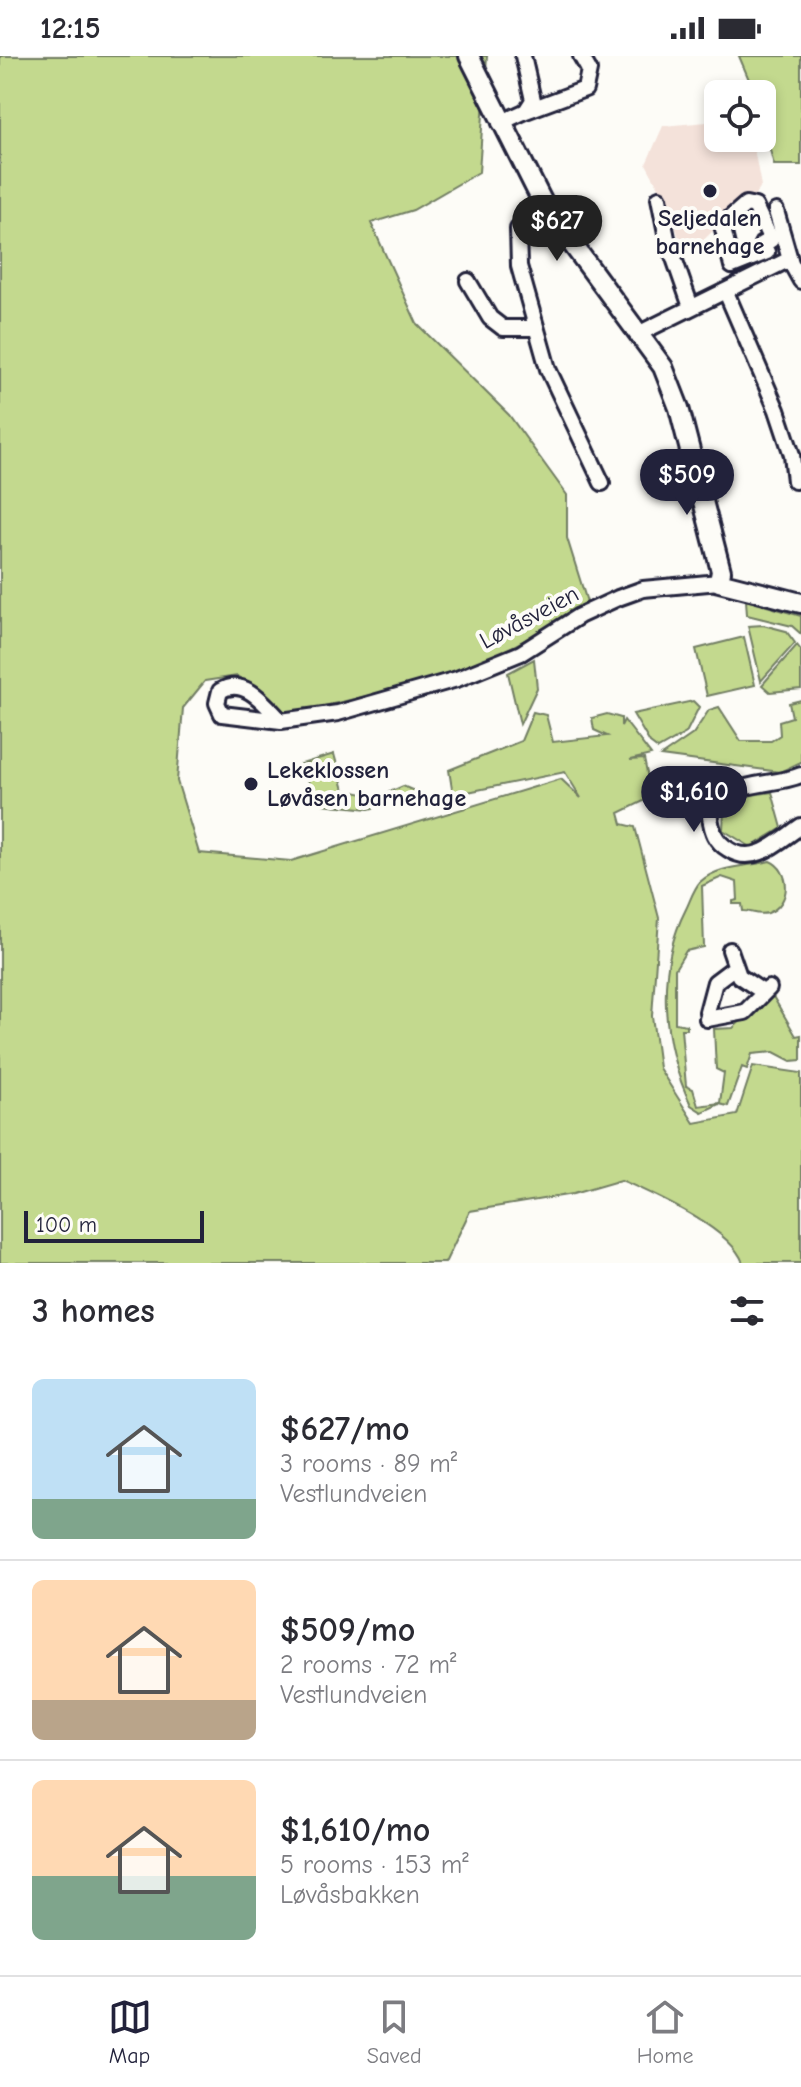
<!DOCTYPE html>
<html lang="en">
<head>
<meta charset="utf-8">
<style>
  body { margin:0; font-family:"Comic Neue",sans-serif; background:#f2f2f3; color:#2b2b33; height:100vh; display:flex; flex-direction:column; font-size:30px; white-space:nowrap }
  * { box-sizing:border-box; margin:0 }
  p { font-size:26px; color:#7c7c81 }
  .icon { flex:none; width:44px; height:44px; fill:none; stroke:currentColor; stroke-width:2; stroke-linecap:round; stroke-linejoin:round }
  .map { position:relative; height:1207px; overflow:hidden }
  .details { display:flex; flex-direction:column; background:#fff; flex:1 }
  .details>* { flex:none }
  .controls { position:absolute; left:704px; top:24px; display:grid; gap:16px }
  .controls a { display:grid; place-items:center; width:72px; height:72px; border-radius:12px; background:#fff; box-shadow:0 4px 12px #0003; font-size:40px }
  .scale { position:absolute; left:24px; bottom:20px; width:180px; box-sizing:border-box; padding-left:8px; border:4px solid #22223b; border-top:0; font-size:22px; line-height:28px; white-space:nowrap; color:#22223b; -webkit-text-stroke:6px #fdfcf7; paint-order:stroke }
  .price { position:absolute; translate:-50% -68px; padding:0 18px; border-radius:28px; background:#22223b; color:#fff; font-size:26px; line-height:52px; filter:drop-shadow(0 2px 4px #0008) }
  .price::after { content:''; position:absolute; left:50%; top:48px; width:24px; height:18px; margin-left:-12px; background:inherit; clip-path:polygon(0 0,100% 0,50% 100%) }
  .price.active { background:#222; color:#fff }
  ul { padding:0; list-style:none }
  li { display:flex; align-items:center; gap:24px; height:200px; padding:0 32px }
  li+li { border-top:2px solid #e1e1e2 }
  li span { display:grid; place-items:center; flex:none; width:224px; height:160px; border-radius:12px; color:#555 }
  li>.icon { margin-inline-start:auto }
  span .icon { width:96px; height:96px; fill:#fffc; stroke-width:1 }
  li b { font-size:34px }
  h2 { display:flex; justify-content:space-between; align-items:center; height:96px; padding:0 32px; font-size:34px }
  .status { display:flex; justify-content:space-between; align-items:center; height:56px; padding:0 40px; background:#fff; direction:ltr }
  .status svg { height:22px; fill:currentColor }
  .dock { display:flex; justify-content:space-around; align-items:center; height:112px; border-top:2px solid #e1e1e2; background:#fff; font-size:22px; color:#7c7c81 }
  .dock a { display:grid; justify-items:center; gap:4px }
  .dock .active { color:#22223b }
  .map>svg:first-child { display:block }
  .built { fill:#f4e2da }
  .green { fill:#c3d98e; stroke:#727e64; stroke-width:2 }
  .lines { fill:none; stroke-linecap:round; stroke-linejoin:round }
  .minor-casing { stroke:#22223b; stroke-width:20 }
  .major-casing { stroke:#22223b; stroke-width:24 }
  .minor { stroke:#fdfcf7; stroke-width:14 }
  .major { stroke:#fdfcf7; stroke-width:18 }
  .poi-dot { fill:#22223b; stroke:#fdfcf7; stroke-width:3 }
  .labels { text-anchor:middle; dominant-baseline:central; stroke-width:8; stroke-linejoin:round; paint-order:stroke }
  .poi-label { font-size:24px; font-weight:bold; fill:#22223b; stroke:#fdfcf7 }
  .street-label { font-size:24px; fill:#22223b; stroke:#fdfcf7 }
</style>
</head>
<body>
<div class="status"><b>12:15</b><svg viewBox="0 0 49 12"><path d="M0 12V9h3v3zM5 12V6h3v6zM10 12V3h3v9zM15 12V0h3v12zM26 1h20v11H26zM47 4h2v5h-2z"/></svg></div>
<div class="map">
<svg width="801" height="1207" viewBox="0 0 801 1207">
  <rect width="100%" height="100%" fill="#fdfcf7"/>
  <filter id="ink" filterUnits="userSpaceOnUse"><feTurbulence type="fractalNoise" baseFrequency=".0125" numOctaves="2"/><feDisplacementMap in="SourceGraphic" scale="16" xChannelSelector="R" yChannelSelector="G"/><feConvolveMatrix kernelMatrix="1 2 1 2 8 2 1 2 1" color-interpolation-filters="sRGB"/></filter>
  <g filter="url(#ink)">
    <path class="built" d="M 718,65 L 718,82 L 752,82 L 761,130 L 755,139 L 756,149 L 717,162 L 711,170 L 714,174 L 685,202 L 669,150 L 646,108 L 663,70 Z"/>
    <path class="green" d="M 0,0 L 487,0 L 479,116 L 413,154 L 371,167 L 417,268 L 509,359 L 567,439 L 567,482 L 587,546 C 567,558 549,571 529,582 C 455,623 369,640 288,658 L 237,620 L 205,625 L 183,652 L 177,725 L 199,797 L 291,805 L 561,723 L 581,742 L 565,716 L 453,739 L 449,714 L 521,685 L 533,656 L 546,659 L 553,686 L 607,680 L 594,674 L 592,662 L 607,658 L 621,662 L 621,670 L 624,664 L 651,699 L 630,704 L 644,703 L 652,741 L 619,757 L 622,768 L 635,771 L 659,862 L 652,960 L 659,1012 L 694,1067 L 737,1059 L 753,1010 L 801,1017 L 801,1207 L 743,1207 C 731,1172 654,1139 621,1124 L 573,1138 L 470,1155 L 445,1207 L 0,1207 Z
      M 739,0 L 801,0 L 801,109 L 774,109 L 762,64 L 762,38 L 755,38 Z
      M 746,544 L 801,560 L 801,578 L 792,570 L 747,559 Z
      M 763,569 L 786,575 L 795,587 L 761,625 L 748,570 Z
      M 744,581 L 755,629 L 707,640 L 696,593 Z
      M 797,589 L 801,594 L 801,633 L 770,636 L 762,629 Z
      M 534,603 L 537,632 L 520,668 L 508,617 Z
      M 801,644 L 801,706 L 780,716 L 661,700 L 693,678 L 709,654 L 719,651 L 741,685 L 771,685 L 780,679 L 779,665 L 792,661 L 789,647 Z
      M 693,645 L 699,651 L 686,677 L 658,693 L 650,687 L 633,658 Z
      M 334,698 L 344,734 L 378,741 L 403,730 L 424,739 L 369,753 L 322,748 L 298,709 Z
      M 772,736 L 782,772 L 751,791 L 723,774 L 724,754 L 744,740 Z
      M 770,805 C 791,814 792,848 768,857 C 758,860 752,855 743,855 L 742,848 L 733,848 L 733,845 L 738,844 L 737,826 L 722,821 L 702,830 L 704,891 L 686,895 L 675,913 L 675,967 L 687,969 L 687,973 L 681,973 L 686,1030 L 693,1033 L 698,1050 L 720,1047 L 724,1017 L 716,1013 L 714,973 L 733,972 L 771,937 L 796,980 L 801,979 L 801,1004 L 791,1005 L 774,996 L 752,998 L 747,1013 L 742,1011 L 728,1050 L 719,1048 L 702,1056 L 691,1049 C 662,989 655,914 686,853 C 690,845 694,832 700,826 C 718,809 748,811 770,805 Z"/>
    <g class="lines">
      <g class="minor-casing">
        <path id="minor" d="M 526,55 L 585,33 L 589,14 L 581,0
          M 500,67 L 526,55 L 533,44 L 523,0
          M 659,142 L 667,182 L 691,251
          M 746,148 L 755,150 L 771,184 L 762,188 L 767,196 L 732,210 L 722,169 Z
          M 545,151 L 525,163 L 518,173 L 519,210 L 548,313 L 602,427
          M 776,155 L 791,207 L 801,225
          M 468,225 L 490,262 L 503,272 L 534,272
          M 726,236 L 777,354 L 792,399 L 795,425
          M 640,277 L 790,203
          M 281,665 C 265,648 244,620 220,635 L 217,647 L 222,658 L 281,665 L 338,657 L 457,623 L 521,597 L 579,560 L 618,542 L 643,533 L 719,526
          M 801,719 C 769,732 724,722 710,761 C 712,775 715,785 728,793 C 754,811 779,785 801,770
          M 730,894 L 739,920 L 763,936
          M 707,956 L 715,926 L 735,911
          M 707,963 L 745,956 L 769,932"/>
      </g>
      <g class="major-casing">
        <path id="major" d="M 469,0 L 545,151 L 663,311 L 679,352 L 721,515 L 719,526 L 801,547"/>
      </g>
      <use href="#minor" class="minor"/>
      <use href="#major" class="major"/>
    </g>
  </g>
  <g class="poi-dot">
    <circle cx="710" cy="135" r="8"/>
    <circle cx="251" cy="728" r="8"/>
  </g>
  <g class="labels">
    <g class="poi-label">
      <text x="710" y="162">Seljedalen<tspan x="710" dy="28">barnehage</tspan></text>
      <text x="267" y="714" text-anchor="start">Lekeklossen<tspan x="267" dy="28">Løvåsen barnehage</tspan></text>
    </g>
    <g class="street-label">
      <text transform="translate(529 561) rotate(-28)">Løvåsveien</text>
    </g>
  </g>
</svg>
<div class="controls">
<a><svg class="icon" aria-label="locate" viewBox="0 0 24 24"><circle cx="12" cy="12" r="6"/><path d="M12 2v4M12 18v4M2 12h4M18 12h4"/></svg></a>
</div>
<div class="scale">100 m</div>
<b class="price active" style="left:557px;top:207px">$627</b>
<b class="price" style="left:687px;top:461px">$509</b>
<b class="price" style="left:694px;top:778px">$1,610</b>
</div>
<section class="details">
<h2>3 homes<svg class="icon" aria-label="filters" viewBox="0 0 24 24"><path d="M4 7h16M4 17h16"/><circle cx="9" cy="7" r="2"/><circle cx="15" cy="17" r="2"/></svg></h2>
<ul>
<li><span style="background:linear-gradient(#bfe0f5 75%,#7fa58c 0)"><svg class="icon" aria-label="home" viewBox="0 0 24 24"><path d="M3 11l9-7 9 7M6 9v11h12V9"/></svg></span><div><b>$627/mo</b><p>3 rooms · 89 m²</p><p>Vestlundveien</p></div></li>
<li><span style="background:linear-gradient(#ffd9b3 75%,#b9a48a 0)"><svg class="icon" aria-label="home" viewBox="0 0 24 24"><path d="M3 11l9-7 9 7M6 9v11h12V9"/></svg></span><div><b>$509/mo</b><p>2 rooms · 72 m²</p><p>Vestlundveien</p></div></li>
<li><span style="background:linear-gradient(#ffd9b3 60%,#7fa58c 0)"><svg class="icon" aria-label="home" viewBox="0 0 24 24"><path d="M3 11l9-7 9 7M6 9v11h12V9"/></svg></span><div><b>$1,610/mo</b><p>5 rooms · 153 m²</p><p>Løvåsbakken</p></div></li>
</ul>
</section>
<nav class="dock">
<a class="active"><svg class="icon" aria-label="map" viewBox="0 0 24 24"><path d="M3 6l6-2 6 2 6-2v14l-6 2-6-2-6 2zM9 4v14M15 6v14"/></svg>Map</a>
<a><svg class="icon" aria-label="saved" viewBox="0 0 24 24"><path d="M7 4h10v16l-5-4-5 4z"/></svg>Saved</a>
<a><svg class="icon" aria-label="home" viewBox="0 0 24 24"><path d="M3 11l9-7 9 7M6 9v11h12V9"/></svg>Home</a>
</nav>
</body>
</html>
